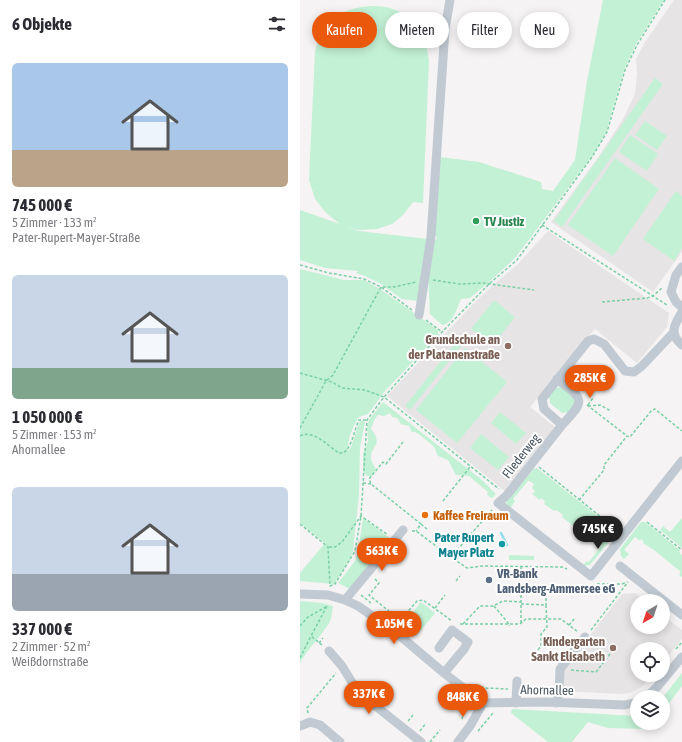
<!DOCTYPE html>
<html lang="de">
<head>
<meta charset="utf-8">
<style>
  body { margin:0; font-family:"Asap Condensed",sans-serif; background:#f7f7f7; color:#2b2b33; height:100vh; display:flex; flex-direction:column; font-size:15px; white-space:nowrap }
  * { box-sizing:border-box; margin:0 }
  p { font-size:13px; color:#7c7c81 }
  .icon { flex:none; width:22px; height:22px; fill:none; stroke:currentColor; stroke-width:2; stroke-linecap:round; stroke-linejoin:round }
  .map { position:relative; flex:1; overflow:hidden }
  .panel { display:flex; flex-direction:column; background:#fff; width:300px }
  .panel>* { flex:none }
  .banner { position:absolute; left:12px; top:12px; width:310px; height:36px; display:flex; gap:8px }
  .needle { width:26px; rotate:219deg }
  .fabs { position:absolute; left:330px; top:594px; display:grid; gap:8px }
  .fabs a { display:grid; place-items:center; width:40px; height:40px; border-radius:50%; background:#fff; box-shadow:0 2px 10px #0003; font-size:20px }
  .price { position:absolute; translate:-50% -34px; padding:0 9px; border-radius:14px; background:#ea580c; color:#fff; font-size:13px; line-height:26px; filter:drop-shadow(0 1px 2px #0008) }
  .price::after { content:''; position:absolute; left:50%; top:24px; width:12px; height:9px; margin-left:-6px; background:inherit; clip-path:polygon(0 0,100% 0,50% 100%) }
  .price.selected { background:#222; color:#fff }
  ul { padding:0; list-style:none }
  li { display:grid; align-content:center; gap:8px; height:212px; padding:0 12px }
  li span { display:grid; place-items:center; height:124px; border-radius:6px; color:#555 }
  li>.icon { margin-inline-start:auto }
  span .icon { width:72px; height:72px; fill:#fffc; stroke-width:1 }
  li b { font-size:17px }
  h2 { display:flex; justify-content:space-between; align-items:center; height:48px; padding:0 12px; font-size:17px }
  .chip { padding:0 14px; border-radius:18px; background:#fff; box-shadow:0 2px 10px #0003; font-size:14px; line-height:36px }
  .chip.selected { background:#ea580c; color:#fff }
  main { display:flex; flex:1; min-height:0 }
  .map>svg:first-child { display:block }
  .education { fill:#e6e4e5 }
  .green { fill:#c3f1d5 }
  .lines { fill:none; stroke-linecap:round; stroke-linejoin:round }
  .stream { stroke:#90daee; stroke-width:2.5 }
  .path { stroke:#7ad0a6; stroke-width:1.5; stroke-dasharray:3 2; stroke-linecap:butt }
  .minor { stroke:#c1cad2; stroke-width:9 }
  .leisure-dot { fill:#2e9e5b; stroke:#fff; stroke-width:1.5 }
  .education-dot { fill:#8d6e63; stroke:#fff; stroke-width:1.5 }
  .food-dot { fill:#e8710a; stroke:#fff; stroke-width:1.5 }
  .culture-dot { fill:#0f9aa8; stroke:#fff; stroke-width:1.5 }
  .service-dot { fill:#5c6f8a; stroke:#fff; stroke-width:1.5 }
  .labels { text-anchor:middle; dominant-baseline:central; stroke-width:4; stroke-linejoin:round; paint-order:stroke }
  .leisure-label { font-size:13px; font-weight:bold; fill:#27864d; stroke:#fff; text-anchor:start }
  .education-label { font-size:13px; font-weight:bold; fill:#785e54; stroke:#fff; text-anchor:end }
  .street-label { font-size:13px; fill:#4a5661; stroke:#fff }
  .food-label { font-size:13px; font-weight:bold; fill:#c56008; stroke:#fff; text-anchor:start }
  .culture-label { font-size:13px; font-weight:bold; fill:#0d838f; stroke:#fff; text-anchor:end }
  .service-label { font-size:13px; font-weight:bold; fill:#4e5e75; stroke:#fff; text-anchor:start }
</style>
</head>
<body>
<main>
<section class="panel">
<h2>6 Objekte<svg class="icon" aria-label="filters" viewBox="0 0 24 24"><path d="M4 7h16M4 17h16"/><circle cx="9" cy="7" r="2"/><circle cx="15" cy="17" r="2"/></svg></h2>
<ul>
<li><span style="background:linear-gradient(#a9c7e8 70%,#b9a48a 0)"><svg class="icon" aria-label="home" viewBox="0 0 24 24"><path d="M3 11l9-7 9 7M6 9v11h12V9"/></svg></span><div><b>745 000 €</b><p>5 Zimmer · 133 m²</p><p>Pater-Rupert-Mayer-Straße</p></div></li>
<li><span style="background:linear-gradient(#c9d6e8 75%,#7fa58c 0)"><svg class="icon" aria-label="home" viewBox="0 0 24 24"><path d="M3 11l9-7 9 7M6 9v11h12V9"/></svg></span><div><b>1 050 000 €</b><p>5 Zimmer · 153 m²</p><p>Ahornallee</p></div></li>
<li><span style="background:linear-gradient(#c9d6e8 70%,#9aa5b1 0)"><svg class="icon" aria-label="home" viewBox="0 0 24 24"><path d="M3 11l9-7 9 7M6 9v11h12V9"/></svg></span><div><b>337 000 €</b><p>2 Zimmer · 52 m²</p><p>Weißdornstraße</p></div></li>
</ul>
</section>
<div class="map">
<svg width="382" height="742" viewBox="0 0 382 742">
  <rect width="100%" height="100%" fill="#f5f3f3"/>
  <path class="education" d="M 374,0 L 382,0 L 382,252 L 353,292 L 251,222 L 297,159 L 323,119 L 335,94 L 337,74 L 336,59 L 345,42 Z
    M 248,231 L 369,313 L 367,327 L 337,363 L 295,329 L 230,407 L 255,427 L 205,491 L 87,396 L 171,306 L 193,285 L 217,265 Z
    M 335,593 L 345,601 L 337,601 L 337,627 L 363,627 L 363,615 L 382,630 L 382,639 L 363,663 L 363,649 L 337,649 L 337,675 L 353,675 L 344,685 L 338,689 L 330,693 L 321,694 L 262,691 L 263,670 L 322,594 Z"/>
  <path class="green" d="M 303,0 L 364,0 L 336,44 L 324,70 L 306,132 L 292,156 L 215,258 L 188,283 L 170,298 L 161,299 C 157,308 153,324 142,325 L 130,314 L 128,274 L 118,301 L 102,299 L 81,284 L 65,276 L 56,273 L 58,271 L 25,268 L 0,260 L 0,210 L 40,224 L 26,213 L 15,199 L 9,180 L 15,52 C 18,41 21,28 31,20 C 58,0 99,0 120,29 C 127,39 127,50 129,61 L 123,203 L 113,202 L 103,215 L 92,224 L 77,229 L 58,230 L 46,227 L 59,231 L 136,240 L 137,236 L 135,236 L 140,157 L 179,162 L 241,182 L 242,189 L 253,191 L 275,160 L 287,81 Z
    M 355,78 L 363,84 L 262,227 L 254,221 Z
    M 345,121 L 367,136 L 357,150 L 335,135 Z
    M 330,135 L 358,154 L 347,171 L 319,152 Z
    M 315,158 L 359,189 L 313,256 L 268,225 Z
    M 376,191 L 382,196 L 382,248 L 374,261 L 343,239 Z
    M 0,269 L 44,280 L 64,280 L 80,289 L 138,330 L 138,335 L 85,391 L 68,414 L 59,417 C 53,426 47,440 48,451 L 51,447 L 59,423 L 62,420 L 65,422 L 60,448 L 59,494 L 53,551 L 50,559 L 34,584 L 0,581 L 0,573 L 25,543 L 0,523 Z
    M 194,300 L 215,317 L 192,346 L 171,329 Z
    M 160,337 L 165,341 L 110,410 L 105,406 Z
    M 165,348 L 207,382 L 157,443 L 116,410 Z
    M 263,387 L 275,397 L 276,405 L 270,412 L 262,413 L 250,403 L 249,395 L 254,388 Z
    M 83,402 L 182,480 L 196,494 L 192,498 L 187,495 L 188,492 L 169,476 L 156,475 L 148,460 L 138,456 L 134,447 L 131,444 L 120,435 L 115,432 L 112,432 L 109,426 C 99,423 103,427 97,418 L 92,417 L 90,413 L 84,416 L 78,415 L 74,420 L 71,429 C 88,450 60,446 76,469 L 72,476 L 67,476 L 63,471 L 63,454 L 68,442 L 67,426 L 69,420 Z
    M 200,412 L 226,433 L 216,444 L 191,423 Z
    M 181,434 L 209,457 L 198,470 L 170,448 Z
    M 237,468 L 314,529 L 315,534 L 290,565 L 282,566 L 287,561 L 289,562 L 302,545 L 286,533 L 284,535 L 262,517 L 263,515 L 256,510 L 254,511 L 244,504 L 245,501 L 241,498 L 240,500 L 232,494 L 235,491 L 232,488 L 234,484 L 229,481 L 228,481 L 213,499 L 215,501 L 210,509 L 207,507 L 206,502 L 233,469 Z
    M 63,518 L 91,539 L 50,589 L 38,583 L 55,561 L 58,552 Z
    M 382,518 L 382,548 L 360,530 L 363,526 L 370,532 Z
    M 341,522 L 345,522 L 380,550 L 379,552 L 382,555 L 382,577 L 379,575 L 381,572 L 354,550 L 343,543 L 344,542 L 341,539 L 340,541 L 335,537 L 324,550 L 329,554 L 324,559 L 321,556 L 320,549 Z
    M 209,555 L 234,556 L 234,560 L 209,560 Z
    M 0,601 L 23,603 L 33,606 C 32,611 32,617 30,621 C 22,636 8,648 0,663 Z
    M 121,602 L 135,613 L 116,636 L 103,625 Z
    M 382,673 L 382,686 L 363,711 L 363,697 Z
    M 212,709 L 337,716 L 337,723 L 353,723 L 349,729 L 308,728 L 288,722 L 272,742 L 248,742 L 211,713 Z"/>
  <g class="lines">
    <path class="stream" d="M 201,533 L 207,545"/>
    <path class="path" d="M 242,225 L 367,305
      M 0,265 L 29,273 L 64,279 L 81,287 L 112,310
      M 133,280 L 160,284 L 183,283 L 234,290
      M 302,302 L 347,298 L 353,296 L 363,287
      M 126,320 L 142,332
      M 0,373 L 32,382 L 42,388 L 65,390 L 84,397 L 199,489
      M 287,405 L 327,436
      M 288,405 L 293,398
      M 288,406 L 300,405 L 311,411
      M 0,428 L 26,381 L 33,375 L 81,287 L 94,287 L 116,282
      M 0,436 C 13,429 28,446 39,453 L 43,453 C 52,448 54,430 59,420 L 67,420
      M 103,442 L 86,464 L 83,462 L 69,479 L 71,484 L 121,524 L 116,531
      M 239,467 L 317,530
      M 63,483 L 71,484
      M 279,500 L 304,470 L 304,465 L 327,436 L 330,437 L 352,410 L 355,409 L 382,431
      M 143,501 L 170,467
      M 192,510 L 151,557 L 167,568 L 183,566 L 262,567 L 267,569
      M 347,522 L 382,550
      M 0,524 L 28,547 L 30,586 L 35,584 L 55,551 L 61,516 L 67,420 L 84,397 L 142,332 L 189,284 L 217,260 L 292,157 L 307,132 L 325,70 L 337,45 L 365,0
      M 121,524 L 128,530
      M 112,531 L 116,531 L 151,557
      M 29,547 L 35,547 L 42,542 L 61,516 L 88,535
      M 75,579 L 79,583 L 69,595 L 100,620
      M 221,579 L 221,567
      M 156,581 L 160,576
      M 297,584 L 322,584 L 327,582
      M 61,595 L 71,603
      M 221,595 L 221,623
      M 246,598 L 246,605
      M 221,604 L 246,605 L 247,627 L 241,634 L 241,646 L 234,655
      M 194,606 L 209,624 L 209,626
      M 135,608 L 145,595
      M 99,622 L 117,601 L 123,600 L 152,621
      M 160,624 L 220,624 L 226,619 L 261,619 L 278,632
      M 163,624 L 180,606 L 193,606 L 203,601 L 221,602
      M 269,625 L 275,618
      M 0,626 L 8,617 L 26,607
      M 291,630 L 328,582
      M 19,643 L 23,638
      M 22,645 L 11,636 L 27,606
      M 376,649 L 382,642
      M 0,658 L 11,636
      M 271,670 L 296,672 L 310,654
      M 176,685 L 185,688 L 208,689
      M 226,690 L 244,692
      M 73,692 L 76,687
      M 160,697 L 164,707 L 162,720
      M 85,701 L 89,696
      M 8,713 L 7,708 L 36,673
      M 108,721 L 113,715
      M 120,731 L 126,723
      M 178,731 L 193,713
      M 130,742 L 140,730"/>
    <path class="minor" d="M 382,267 L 376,275 L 371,292 L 376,302 L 382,307
      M 382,312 C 375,324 368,333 382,345
      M 119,315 L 131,237 L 145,29 L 150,0
      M 374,332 L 342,366 L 334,372 L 325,371 L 304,344 L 294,339 L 288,341 L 242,399 L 244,409 L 262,425 L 207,495 L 198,503 L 291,576 L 382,461
      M 257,379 C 283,399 287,399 262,425
      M 320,566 L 382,615
      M 0,594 L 28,595 L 45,600 L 58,606 L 93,630 L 144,673 L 183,703 L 246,702 L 325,705 L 337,702
      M 45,600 L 103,530
      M 139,648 L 152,630 L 168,642 L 164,649 L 144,673
      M 29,651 L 42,666 L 58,692 L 121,742
      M 347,697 L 357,687 L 382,657
      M 216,703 L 217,681
      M 256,703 L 259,693 L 260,669 L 285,637
      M 0,726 L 10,722 L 20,725 L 40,742
      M 158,742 L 170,726 L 183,703"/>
  </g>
  <circle class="leisure-dot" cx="176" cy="221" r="4"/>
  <g class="education-dot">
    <circle cx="208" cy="346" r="4"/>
    <circle cx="313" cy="648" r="4"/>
  </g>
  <circle class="food-dot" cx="125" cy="515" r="4"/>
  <circle class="culture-dot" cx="202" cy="544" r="4"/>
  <circle class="service-dot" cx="189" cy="580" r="4"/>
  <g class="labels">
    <g class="leisure-label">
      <text x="184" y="221">TV Justiz</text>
    </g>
    <g class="education-label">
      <text x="200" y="339">Grundschule an<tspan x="200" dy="15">der Platanenstraße</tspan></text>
      <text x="305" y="641">Kindergarten<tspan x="305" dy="15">Sankt Elisabeth</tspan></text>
    </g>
    <g class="street-label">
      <text transform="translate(221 456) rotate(-52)">Fliederweg</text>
      <text transform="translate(247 690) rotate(1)">Ahornallee</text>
    </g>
    <g class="food-label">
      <text x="133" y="515">Kaffee Freiraum</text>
    </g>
    <g class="culture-label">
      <text x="194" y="537">Pater Rupert<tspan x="194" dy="15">Mayer Platz</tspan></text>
    </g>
    <g class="service-label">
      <text x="197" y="573">VR-Bank<tspan x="197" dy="15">Landsberg-Ammersee eG</tspan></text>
    </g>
  </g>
</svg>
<div class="fabs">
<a><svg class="needle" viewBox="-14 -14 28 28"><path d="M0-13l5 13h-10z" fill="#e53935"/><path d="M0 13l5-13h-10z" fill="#7c7c81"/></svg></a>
<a><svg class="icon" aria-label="locate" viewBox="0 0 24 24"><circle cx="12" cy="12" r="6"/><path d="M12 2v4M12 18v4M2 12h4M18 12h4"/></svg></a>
<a><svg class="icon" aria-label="layers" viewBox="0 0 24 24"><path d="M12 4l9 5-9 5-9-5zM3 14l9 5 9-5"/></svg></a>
</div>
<b class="price" style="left:290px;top:399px">285K €</b>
<b class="price selected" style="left:298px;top:550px">745K €</b>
<b class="price" style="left:82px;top:572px">563K €</b>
<b class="price" style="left:94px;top:645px">1.05M €</b>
<b class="price" style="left:69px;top:715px">337K €</b>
<b class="price" style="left:163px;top:718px">848K €</b>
<div class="banner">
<a class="chip selected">Kaufen</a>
<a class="chip">Mieten</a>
<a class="chip">Filter</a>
<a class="chip">Neu</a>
</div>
</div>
</main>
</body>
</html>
